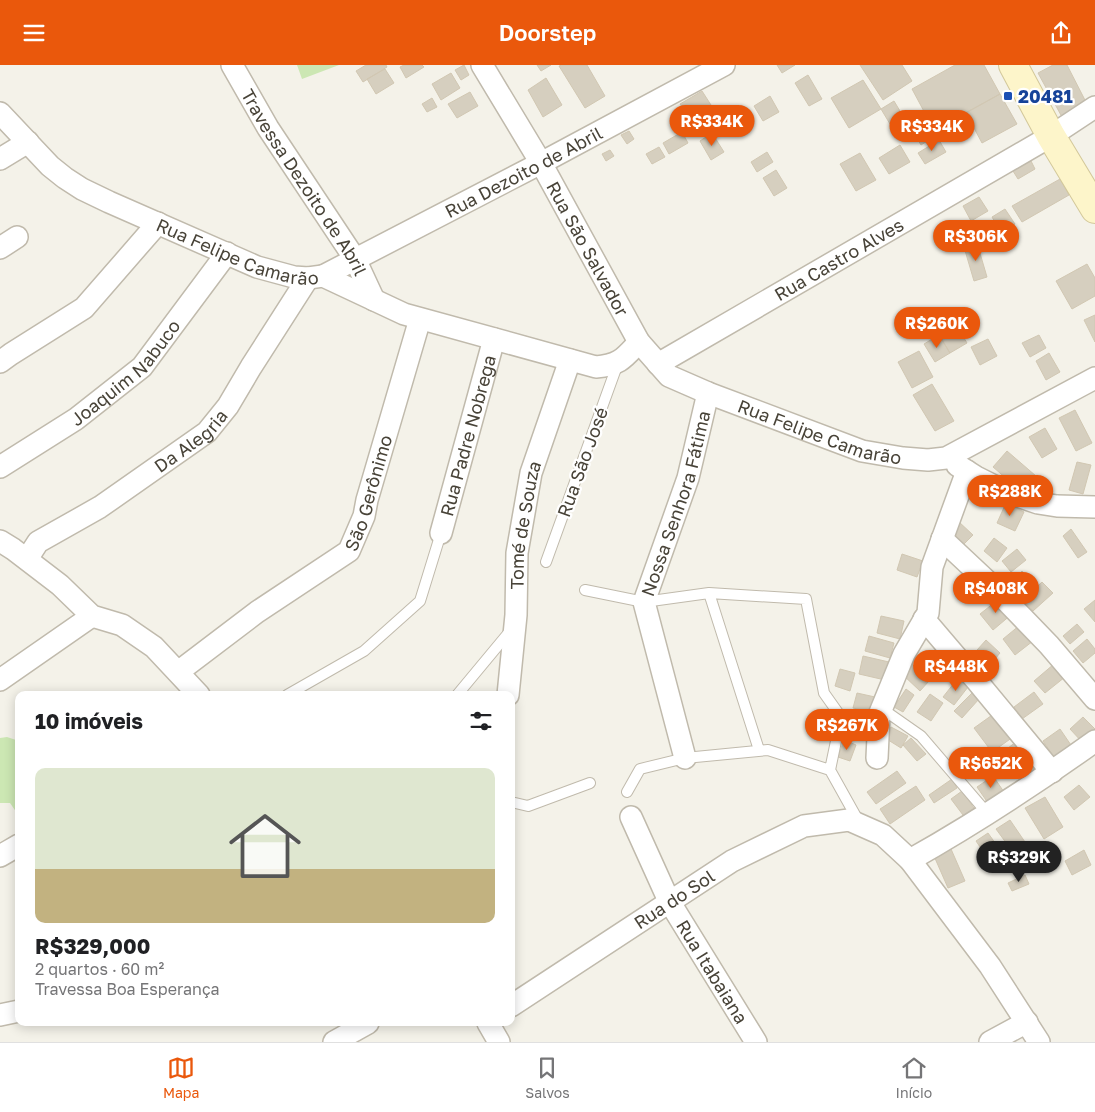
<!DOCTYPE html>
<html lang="pt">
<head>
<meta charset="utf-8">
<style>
  body { margin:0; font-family:"Golos Text",sans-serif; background:#f6f6f6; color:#202124; height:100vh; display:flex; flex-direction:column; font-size:19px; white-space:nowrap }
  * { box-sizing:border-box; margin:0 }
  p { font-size:16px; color:#757577 }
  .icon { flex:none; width:28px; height:28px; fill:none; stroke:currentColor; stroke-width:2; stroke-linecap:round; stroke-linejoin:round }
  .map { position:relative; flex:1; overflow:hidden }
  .panel { position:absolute; left:15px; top:626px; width:500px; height:335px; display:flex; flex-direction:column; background:#fff; border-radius:10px; box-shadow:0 2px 12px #0003 }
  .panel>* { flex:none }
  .price { position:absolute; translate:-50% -42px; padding:0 11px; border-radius:18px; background:#ea580c; color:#fff; font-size:16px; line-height:32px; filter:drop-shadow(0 1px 2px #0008) }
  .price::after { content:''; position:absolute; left:50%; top:30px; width:15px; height:11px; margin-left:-8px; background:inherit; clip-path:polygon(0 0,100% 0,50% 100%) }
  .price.active { background:#222; color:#fff }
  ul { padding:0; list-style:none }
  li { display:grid; align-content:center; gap:10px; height:265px; padding:0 20px }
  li+li { border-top:1px solid #e0e0e0 }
  li span { display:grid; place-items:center; height:155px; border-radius:10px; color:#555 }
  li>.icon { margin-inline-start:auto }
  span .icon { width:90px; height:90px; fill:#fffc; stroke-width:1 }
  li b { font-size:21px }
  h2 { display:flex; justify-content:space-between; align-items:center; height:60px; padding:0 20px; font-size:21px }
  header { display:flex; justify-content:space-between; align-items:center; height:65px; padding:0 20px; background:#ea580c; color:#fff; font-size:22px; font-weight:600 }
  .menu { display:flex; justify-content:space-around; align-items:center; height:70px; border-top:1px solid #e0e0e0; background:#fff; font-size:14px; color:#757577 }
  .menu a { display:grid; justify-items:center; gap:2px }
  .menu .active { color:#ea580c }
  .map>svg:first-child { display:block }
  .green { fill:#cce7b3 }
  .building { fill:#d6cfbf; stroke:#d1c7b2 }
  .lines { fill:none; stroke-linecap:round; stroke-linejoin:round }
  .lane-casing { stroke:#c0baac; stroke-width:12 }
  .street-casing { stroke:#c0baac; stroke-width:24 }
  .secondary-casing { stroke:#d3c89a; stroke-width:30 }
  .lane { stroke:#fff; stroke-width:10 }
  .street { stroke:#fff; stroke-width:21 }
  .secondary { stroke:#fdf5ca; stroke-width:28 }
  .transit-dot { fill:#1a4fb4; stroke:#fff; stroke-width:2 }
  .labels { text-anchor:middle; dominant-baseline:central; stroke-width:4.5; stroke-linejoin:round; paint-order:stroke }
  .transit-label { font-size:18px; font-weight:bold; fill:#164399; stroke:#fff; text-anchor:start }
  .street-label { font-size:18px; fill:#484338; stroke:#fff }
</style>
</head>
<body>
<header><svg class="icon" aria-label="menu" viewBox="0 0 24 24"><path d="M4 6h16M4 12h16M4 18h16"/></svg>Doorstep<svg class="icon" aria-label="share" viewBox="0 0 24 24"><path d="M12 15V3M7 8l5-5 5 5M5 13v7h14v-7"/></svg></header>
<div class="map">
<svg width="1095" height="977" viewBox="0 0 1095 977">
  <rect width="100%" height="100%" fill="#f4f2e9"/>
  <path class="green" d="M 297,0 L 339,0 L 302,14 Z
    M 7,672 L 19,676 L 19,751 L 10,738 L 0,738 L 0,673 Z"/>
  <path class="building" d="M 366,0 L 386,0 L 387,2 L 363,17 L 356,6 Z
    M 404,0 L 422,0 L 424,2 L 406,13 L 400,2 Z
    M 464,0 L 469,10 L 461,15 L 455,5 Z
    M 537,0 L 551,0 L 541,6 Z
    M 562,0 L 587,0 L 605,31 L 585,43 L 559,1 Z
    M 777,0 L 795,0 L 782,8 Z
    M 860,0 L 902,0 L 912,16 L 883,35 Z
    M 955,0 L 984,0 L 1000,29 L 934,65 L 912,24 Z
    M 1053,0 L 1067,0 L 1087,39 L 1062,52 L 1038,8 Z
    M 385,4 L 394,18 L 376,29 L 367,14 Z
    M 451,8 L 460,23 L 441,35 L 432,19 Z
    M 808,10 L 822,34 L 809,41 L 795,18 Z
    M 546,13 L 562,40 L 543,52 L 528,25 Z
    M 863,15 L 881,44 L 849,63 L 831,33 Z
    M 702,26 L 711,40 L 689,52 L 680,39 Z
    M 470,27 L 478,41 L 457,53 L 448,39 Z
    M 1000,29 L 1017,59 L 982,78 L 966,48 Z
    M 770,31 L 779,47 L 763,56 L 754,41 Z
    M 432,33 L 437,42 L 427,47 L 422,39 Z
    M 894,36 L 909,61 L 896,69 L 881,44 Z
    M 926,64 L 932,73 L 921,80 L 915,70 Z
    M 629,66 L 634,74 L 627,79 L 621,70 Z
    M 682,67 L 688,78 L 669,89 L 663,78 Z
    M 712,68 L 724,87 L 711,95 L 700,76 Z
    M 939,75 L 946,87 L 925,99 L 918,88 Z
    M 900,80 L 910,97 L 889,109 L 879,93 Z
    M 659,82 L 665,92 L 652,99 L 646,89 Z
    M 610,85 L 614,91 L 606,96 L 602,89 Z
    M 767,87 L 773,97 L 757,107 L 751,97 Z
    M 860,88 L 876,115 L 856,126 L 840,99 Z
    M 1031,96 L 1035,104 L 1018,114 L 1013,106 Z
    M 776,105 L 787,123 L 774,131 L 763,113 Z
    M 1060,114 L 1069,130 L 1022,157 L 1012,141 Z
    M 979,132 L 988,146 L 971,156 L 963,141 Z
    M 1005,144 L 1015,159 L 1001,167 L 992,152 Z
    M 977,178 L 987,212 L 974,216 L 964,182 Z
    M 1087,199 L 1095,213 L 1095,231 L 1072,244 L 1056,216 Z
    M 1095,250 L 1095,277 L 1084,255 Z
    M 956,260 L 967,278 L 950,288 L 939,270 Z
    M 939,270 L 950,288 L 935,297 L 924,279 Z
    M 1039,270 L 1046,283 L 1030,292 L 1022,278 Z
    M 988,274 L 997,291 L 980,300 L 971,282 Z
    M 919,286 L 933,312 L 912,323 L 898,297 Z
    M 1049,288 L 1060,307 L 1046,315 L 1036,296 Z
    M 932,319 L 954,356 L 935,366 L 913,330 Z
    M 1075,345 L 1092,378 L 1076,386 L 1059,353 Z
    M 1045,363 L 1057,384 L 1042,393 L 1029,372 Z
    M 1007,386 L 1036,411 L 1022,427 L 993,402 Z
    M 1077,397 L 1091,400 L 1083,429 L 1069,425 Z
    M 1006,438 L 1024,447 L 1015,466 L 997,458 Z
    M 958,456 L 973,470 L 960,483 L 946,468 Z
    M 1071,464 L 1087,487 L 1078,493 L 1063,471 Z
    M 994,473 L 1007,483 L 997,497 L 984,486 Z
    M 1017,484 L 1026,495 L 1011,507 L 1002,496 Z
    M 902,489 L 923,496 L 917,512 L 897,505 Z
    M 1022,506 L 1033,518 L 1023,528 L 1011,517 Z
    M 975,517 L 980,524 L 964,537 L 959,530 Z
    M 1042,517 L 1053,528 L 1033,546 L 1023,535 Z
    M 999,534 L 1012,549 L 993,565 L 980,549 Z
    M 1095,535 L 1095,557 L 1084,544 Z
    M 881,551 L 904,556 L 900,574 L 877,568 Z
    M 1077,559 L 1084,567 L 1070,579 L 1063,571 Z
    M 1020,560 L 1033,576 L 1015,590 L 1003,574 Z
    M 869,571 L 894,578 L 890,593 L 865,586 Z
    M 1087,574 L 1095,584 L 1095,588 L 1083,598 L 1073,586 Z
    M 986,575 L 1000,588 L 984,607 L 969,594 Z
    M 863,591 L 889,597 L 885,615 L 859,609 Z
    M 912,599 L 929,616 L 920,626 L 902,609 Z
    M 1054,599 L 1065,612 L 1045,628 L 1034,616 Z
    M 840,604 L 855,608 L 850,626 L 835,621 Z
    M 958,613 L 968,622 L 954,640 L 943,632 Z
    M 906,624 L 914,630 L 903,647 L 894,642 Z
    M 1034,627 L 1043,639 L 1022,654 L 1014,642 Z
    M 857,628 L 875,632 L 872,647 L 853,643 Z
    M 972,628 L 979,634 L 962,653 L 954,646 Z
    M 930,629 L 943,638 L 931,656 L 917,647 Z
    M 995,648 L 1013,672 L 992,687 L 974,663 Z
    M 1083,652 L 1095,664 L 1095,666 L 1083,678 L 1070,664 Z
    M 891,662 L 908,671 L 901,683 L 885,673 Z
    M 1060,664 L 1073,683 L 1056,695 L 1043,676 Z
    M 911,673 L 926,689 L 917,696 L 903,680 Z
    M 844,675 L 856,680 L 850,696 L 838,692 Z
    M 1017,676 L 1025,684 L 1005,700 L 998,691 Z
    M 983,689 L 991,701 L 973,713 L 966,701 Z
    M 1032,690 L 1043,703 L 1026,716 L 1016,703 Z
    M 897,706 L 906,718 L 876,739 L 867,727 Z
    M 993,711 L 1004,727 L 988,738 L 977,722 Z
    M 952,714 L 957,723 L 934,738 L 929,730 Z
    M 1079,720 L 1090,732 L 1074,745 L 1064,732 Z
    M 916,721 L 925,735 L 890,759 L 880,744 Z
    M 962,726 L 976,746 L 966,754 L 951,734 Z
    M 1045,732 L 1063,762 L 1044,774 L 1025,743 Z
    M 1010,755 L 1025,777 L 1012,786 L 996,764 Z
    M 988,768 L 1008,796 L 995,804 L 976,776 Z
    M 951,784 L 965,816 L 948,823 L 934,791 Z
    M 1084,785 L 1091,800 L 1072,810 L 1065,796 Z
    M 1025,810 L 1029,819 L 1012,826 L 1008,818 Z"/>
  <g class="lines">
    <g class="lane-casing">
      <path id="lane" d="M 546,497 L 618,298
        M 585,525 L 644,537 L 709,528 L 806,534 L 824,628 L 841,652 L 830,705
        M 709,528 L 759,685
        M 287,630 L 364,586 L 420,536 L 441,468
        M 457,630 L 511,565
        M 881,643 L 921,671 L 988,749
        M 627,727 L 640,704 L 685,693 L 768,685 L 830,705 L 859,757
        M 511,737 L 528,741 L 590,718"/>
    </g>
    <g class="street-casing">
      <g id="street">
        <path id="s1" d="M 232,0 L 268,63 L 355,194 L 374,235"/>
        <path id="s2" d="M 482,0 L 541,98 L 639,277 L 669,311 L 708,328 L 862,386 L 903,393 L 928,395 L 946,393 L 1095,313"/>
        <path id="s3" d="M 0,48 L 50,101 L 65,113 L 82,124 L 109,137 L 257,202 L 294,212 L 308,213 L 323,211 L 404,249 L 596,302 C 620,300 624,293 639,277"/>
        <path d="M 0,94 L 28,77"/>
        <path d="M 0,183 L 17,172"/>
        <path id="s4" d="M 323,211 L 541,98 L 724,0"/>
        <path d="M 0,297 L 11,289 L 84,243 L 158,158"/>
        <path id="s5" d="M 658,299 L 1051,71 L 1095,42"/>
        <path d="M 957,400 L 976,412 L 1006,427 L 1038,438 L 1057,441 L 1095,442"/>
        <path id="s6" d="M 0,402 L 76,354 L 142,302 L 227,188"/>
        <path id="s7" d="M 441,468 L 494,274"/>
        <path d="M 942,474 L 990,519 L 1049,580 L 1095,634"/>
        <path d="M 0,476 L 13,484 L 60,520 L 92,551 L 122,560 L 154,582 L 199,630"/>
        <path id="s8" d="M 27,494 L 38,477 L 100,442 L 207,367 L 228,341 L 251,302 L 308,213"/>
        <path d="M 924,554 L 976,615 L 1052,707"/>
        <path id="s9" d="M 178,607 L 257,547 L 349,486 L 364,451 L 367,435 L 420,254"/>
        <path d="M 0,615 L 92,551"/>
        <path id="s10" d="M 508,630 L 516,550 L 517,488 L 531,408 L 570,295"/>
        <path id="s11" d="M 685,693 L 644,537 L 688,413 L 708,328"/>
        <path d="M 877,693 L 879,650 L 904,589 L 928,548 L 932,502 L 967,406"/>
        <path id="s12" d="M 631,752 L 669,836 L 756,977"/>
        <path d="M 0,791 L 19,780"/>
        <path d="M 910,795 C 974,759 1035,719 1095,676"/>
        <path id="s13" d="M 511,941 L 732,796 L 804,761 L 849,755 L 883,770 L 910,795 L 990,901 L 1039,977"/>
        <path d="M 0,950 L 19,946"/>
        <path d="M 488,958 L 499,977"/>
        <path d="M 334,977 L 368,958"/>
        <path d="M 990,977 L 1027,957"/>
      </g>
    </g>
    <g class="secondary-casing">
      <path id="secondary" d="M 1013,0 L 1051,71 L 1095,144"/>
    </g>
    <use href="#lane" class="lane"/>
    <use href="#street" class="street"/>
    <use href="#secondary" class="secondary"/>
  </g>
  <rect class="transit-dot" x="1003" y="26" width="10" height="10" rx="2.5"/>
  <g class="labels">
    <g class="transit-label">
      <text x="1018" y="31">20481</text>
    </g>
    <g class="street-label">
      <text stroke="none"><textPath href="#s4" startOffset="226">Rua Dezoito de Abril</textPath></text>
      <text stroke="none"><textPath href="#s1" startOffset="138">Travessa Dezoito de Abril</textPath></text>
      <text stroke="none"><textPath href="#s3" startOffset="281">Rua Felipe Camarão</textPath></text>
      <text stroke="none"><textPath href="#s2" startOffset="212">Rua São Salvador</textPath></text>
      <text stroke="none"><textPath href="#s5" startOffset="209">Rua Castro Alves</textPath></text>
      <text stroke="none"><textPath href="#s6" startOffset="158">Joaquim Nabuco</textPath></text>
      <text stroke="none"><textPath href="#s2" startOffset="525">Rua Felipe Camarão</textPath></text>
      <text stroke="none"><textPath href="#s7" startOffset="101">Rua Padre Nobrega</textPath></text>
      <text stroke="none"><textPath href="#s8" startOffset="204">Da Alegria</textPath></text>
      <text transform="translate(582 397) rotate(-70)">Rua São José</text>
      <text stroke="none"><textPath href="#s9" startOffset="271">São Gerônimo</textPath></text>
      <text stroke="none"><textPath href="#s11" startOffset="265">Nossa Senhora Fátima</textPath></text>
      <text stroke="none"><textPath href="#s10" startOffset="171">Tomé de Souza</textPath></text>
      <text stroke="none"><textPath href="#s13" startOffset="195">Rua do Sol</textPath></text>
      <text stroke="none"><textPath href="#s12" startOffset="175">Rua Itabaiana</textPath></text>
    </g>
  </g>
</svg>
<b class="price" style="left:712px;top:82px">R$334K</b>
<b class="price" style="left:932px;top:87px">R$334K</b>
<b class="price" style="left:976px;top:197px">R$306K</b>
<b class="price" style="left:937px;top:284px">R$260K</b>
<b class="price" style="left:1010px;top:452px">R$288K</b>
<b class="price" style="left:996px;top:549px">R$408K</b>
<b class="price" style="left:956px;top:627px">R$448K</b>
<b class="price" style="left:847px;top:686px">R$267K</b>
<b class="price" style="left:991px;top:724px">R$652K</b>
<b class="price active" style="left:1019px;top:818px">R$329K</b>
<section class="panel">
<h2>10 imóveis<svg class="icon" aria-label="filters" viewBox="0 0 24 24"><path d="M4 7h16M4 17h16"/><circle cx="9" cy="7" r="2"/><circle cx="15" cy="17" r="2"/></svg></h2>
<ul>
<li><span style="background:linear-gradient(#dfe7d0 65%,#c2b280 0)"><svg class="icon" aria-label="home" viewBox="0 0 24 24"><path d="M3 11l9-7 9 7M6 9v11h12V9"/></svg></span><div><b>R$329,000</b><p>2 quartos · 60 m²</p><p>Travessa Boa Esperança</p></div></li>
</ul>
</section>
</div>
<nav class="menu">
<a class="active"><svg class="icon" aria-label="map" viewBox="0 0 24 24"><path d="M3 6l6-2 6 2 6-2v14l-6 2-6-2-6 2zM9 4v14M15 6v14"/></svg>Mapa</a>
<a><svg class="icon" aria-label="saved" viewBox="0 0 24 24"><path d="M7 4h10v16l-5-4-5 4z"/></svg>Salvos</a>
<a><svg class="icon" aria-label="home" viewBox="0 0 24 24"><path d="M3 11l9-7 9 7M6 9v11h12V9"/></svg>Início</a>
</nav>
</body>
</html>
